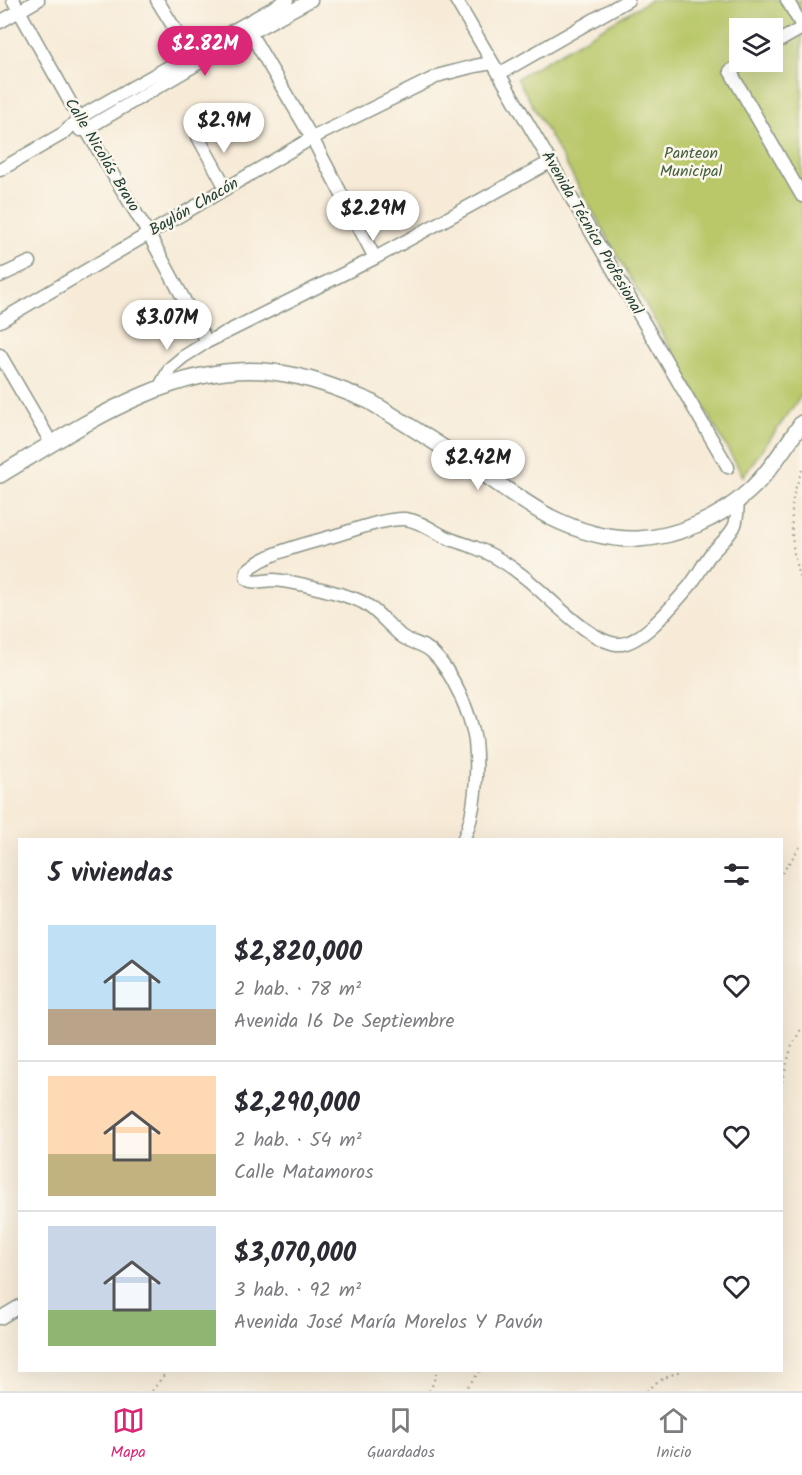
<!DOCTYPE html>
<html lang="es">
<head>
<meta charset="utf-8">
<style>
  body { margin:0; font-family:Kalam,sans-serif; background:#f7f7f7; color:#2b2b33; height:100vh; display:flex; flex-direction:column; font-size:22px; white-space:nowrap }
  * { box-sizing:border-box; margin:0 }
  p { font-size:20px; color:#7c7c81 }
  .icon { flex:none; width:33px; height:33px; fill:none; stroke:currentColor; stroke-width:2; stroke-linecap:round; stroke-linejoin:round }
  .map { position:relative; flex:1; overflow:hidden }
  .panel { position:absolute; left:18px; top:838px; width:765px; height:534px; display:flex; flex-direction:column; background:#fff; border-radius:0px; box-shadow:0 6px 24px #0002 }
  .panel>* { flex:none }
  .fabs { position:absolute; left:729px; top:18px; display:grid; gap:12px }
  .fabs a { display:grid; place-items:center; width:54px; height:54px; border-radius:0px; background:#fff; box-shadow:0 6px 24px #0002; font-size:30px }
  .price { position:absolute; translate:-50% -51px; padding:0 14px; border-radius:21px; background:#fff; color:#222; font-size:20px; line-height:39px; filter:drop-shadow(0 2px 3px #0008) }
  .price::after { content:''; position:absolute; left:50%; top:36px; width:18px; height:14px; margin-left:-9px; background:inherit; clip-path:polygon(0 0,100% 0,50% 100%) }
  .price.active { background:#db2777; color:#fff }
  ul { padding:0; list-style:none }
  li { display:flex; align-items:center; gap:18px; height:150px; padding:0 30px }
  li+li { border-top:2px solid #e1e1e2 }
  li span { display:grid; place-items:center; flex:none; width:168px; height:120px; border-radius:0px; color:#555 }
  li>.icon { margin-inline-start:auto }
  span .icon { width:72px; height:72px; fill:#fffc; stroke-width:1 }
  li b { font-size:26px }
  h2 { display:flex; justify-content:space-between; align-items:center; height:72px; padding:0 30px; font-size:26px }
  .dock { display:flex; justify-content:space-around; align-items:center; height:84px; border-top:2px solid #e1e1e2; background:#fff; font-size:16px; color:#7c7c81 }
  .dock a { display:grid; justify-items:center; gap:3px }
  .dock .active { color:#db2777 }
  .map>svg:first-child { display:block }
  .green { fill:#bac86a; stroke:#6c824f; stroke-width:1.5; fill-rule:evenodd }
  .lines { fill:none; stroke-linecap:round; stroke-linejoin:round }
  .minor-casing { stroke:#8b9486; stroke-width:15 }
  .major-casing { stroke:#8b9486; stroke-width:18 }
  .path { stroke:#8b9486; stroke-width:2; stroke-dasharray:1.5 4.5; stroke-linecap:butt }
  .minor { stroke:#fff; stroke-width:12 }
  .major { stroke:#fff; stroke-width:15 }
  .labels { text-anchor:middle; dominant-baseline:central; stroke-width:5; stroke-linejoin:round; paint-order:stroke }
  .park-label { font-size:16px; fill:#466042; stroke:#fbf7ec }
  .street-label { font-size:16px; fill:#1f3d34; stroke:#fbf7ec }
</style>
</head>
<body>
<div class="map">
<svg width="802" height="1391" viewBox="0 0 802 1391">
  <rect width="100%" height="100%" fill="#fbf7ec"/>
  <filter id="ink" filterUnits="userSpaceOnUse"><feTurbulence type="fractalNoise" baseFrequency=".0167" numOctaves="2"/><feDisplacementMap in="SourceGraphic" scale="12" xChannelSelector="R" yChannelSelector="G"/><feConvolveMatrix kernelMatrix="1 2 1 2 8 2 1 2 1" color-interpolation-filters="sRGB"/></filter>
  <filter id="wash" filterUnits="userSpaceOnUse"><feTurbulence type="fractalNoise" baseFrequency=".008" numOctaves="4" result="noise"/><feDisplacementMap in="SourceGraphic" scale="24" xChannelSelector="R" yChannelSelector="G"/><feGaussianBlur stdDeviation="1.35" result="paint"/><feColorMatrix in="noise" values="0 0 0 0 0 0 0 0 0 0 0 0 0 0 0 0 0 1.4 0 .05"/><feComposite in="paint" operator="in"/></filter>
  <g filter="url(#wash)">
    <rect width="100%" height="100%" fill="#f7ebd8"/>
    <path class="green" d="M 650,0 L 802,0 L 802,395 L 743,476 L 517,78 ZM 740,28 L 772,28 L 772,62 L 740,62 Z"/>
  </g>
  <g filter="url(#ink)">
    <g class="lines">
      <g class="minor-casing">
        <path id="minor" d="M 13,0 L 79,118 L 148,233 L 207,342
          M 157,0 L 191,55
          M 456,0 L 728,467
          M 787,0 L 802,26
          M 0,22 L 38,0
          M 246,26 L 312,138 L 375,258
          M 772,45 L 802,28
          M 746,62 L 730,71 L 802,196
          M 499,74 L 628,0
          M 211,118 L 197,129 L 198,137 L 226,188
          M 80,130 L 86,129 L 250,33 L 311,0
          M 0,170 L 64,133 L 79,118 L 94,109 L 287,0
          M 0,276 L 30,262
          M 0,321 L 312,138 L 440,75 L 475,66 L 492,63
          M 0,355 L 52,444
          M 158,390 L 170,368 L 183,357 L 207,342 L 375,258 L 550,162
          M 463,840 C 476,814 478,770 475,741 C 471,714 452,671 432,652 C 423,643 409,643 400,635 C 388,625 376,609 362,602 C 355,598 348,597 340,594 C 319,588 296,582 274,580 C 267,580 256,583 251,581 C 245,580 246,575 247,571 C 265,553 306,544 330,537 C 352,531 384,518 405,519 C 421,521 433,531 446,537 C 456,542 467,544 476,548 C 493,554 509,565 523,576 C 546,593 593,647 622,644 C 645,640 672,606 687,589 C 696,579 702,566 710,555 C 718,546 728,538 734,527 C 738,520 737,510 738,501
          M 0,1318 L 20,1306"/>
      </g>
      <g class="major-casing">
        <path id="major" d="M 0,475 C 80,427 175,360 273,372 C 307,376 338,388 369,401 C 407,424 444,448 481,472 C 503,487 526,504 550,517 C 576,530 607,540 638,539 C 678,537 720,518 749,491 C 769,473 786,445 802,423"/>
      </g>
      <path class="path" d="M 802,470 C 799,479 795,488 793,498 C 790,523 792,561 802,584
        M 782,873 L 802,844
        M 782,1082 L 791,1048 L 802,1027
        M 152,1391 L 167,1371
        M 429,1391 L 432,1386 L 437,1371
        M 464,1391 L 480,1371
        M 647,1391 L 658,1381 L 680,1371"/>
      <use href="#minor" class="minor"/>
      <use href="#major" class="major"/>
    </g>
  </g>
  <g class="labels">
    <g class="park-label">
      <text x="691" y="153">Panteon<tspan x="691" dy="18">Municipal</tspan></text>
    </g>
    <g class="street-label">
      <text transform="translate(102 155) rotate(59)">Calle Nicolás Bravo</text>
      <text transform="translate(194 207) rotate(-30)">Baylón Chacón</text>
      <text transform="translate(592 233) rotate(60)">Avenida Técnico Profesional</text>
    </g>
  </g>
</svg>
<div class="fabs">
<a><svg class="icon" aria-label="layers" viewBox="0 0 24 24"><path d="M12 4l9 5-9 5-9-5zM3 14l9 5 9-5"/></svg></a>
</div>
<b class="price active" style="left:205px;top:77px">$2.82M</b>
<b class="price" style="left:224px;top:154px">$2.9M</b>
<b class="price" style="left:373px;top:242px">$2.29M</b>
<b class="price" style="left:167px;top:351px">$3.07M</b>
<b class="price" style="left:478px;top:491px">$2.42M</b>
<section class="panel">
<h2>5 viviendas<svg class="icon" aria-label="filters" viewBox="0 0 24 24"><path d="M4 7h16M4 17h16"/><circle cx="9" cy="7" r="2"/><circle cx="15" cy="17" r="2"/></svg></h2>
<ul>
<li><span style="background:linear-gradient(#bfe0f5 70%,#b9a48a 0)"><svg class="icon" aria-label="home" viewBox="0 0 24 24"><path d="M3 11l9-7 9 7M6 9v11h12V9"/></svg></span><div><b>$2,820,000</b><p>2 hab. · 78 m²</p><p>Avenida 16 De Septiembre</p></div><svg class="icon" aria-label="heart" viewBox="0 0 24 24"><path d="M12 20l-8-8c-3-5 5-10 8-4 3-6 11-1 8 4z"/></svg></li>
<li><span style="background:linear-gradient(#ffd9b3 65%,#c2b280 0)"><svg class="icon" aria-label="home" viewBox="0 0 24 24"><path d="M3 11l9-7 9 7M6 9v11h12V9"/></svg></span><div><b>$2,290,000</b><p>2 hab. · 54 m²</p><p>Calle Matamoros</p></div><svg class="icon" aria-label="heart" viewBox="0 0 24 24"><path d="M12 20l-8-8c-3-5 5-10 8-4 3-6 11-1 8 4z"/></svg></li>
<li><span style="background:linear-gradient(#c9d6e8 70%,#8fb573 0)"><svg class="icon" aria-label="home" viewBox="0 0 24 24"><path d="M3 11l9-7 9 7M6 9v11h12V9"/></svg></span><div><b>$3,070,000</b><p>3 hab. · 92 m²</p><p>Avenida José María Morelos Y Pavón</p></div><svg class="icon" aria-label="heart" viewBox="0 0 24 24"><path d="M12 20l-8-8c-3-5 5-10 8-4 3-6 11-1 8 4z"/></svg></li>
</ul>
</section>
</div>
<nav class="dock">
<a class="active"><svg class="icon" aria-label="map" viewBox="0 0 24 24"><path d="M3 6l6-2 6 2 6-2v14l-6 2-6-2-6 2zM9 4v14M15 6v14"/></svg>Mapa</a>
<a><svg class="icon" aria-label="saved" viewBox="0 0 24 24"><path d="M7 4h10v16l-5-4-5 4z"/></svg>Guardados</a>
<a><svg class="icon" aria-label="home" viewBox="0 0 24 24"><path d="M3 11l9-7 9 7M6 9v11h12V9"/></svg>Inicio</a>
</nav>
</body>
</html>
